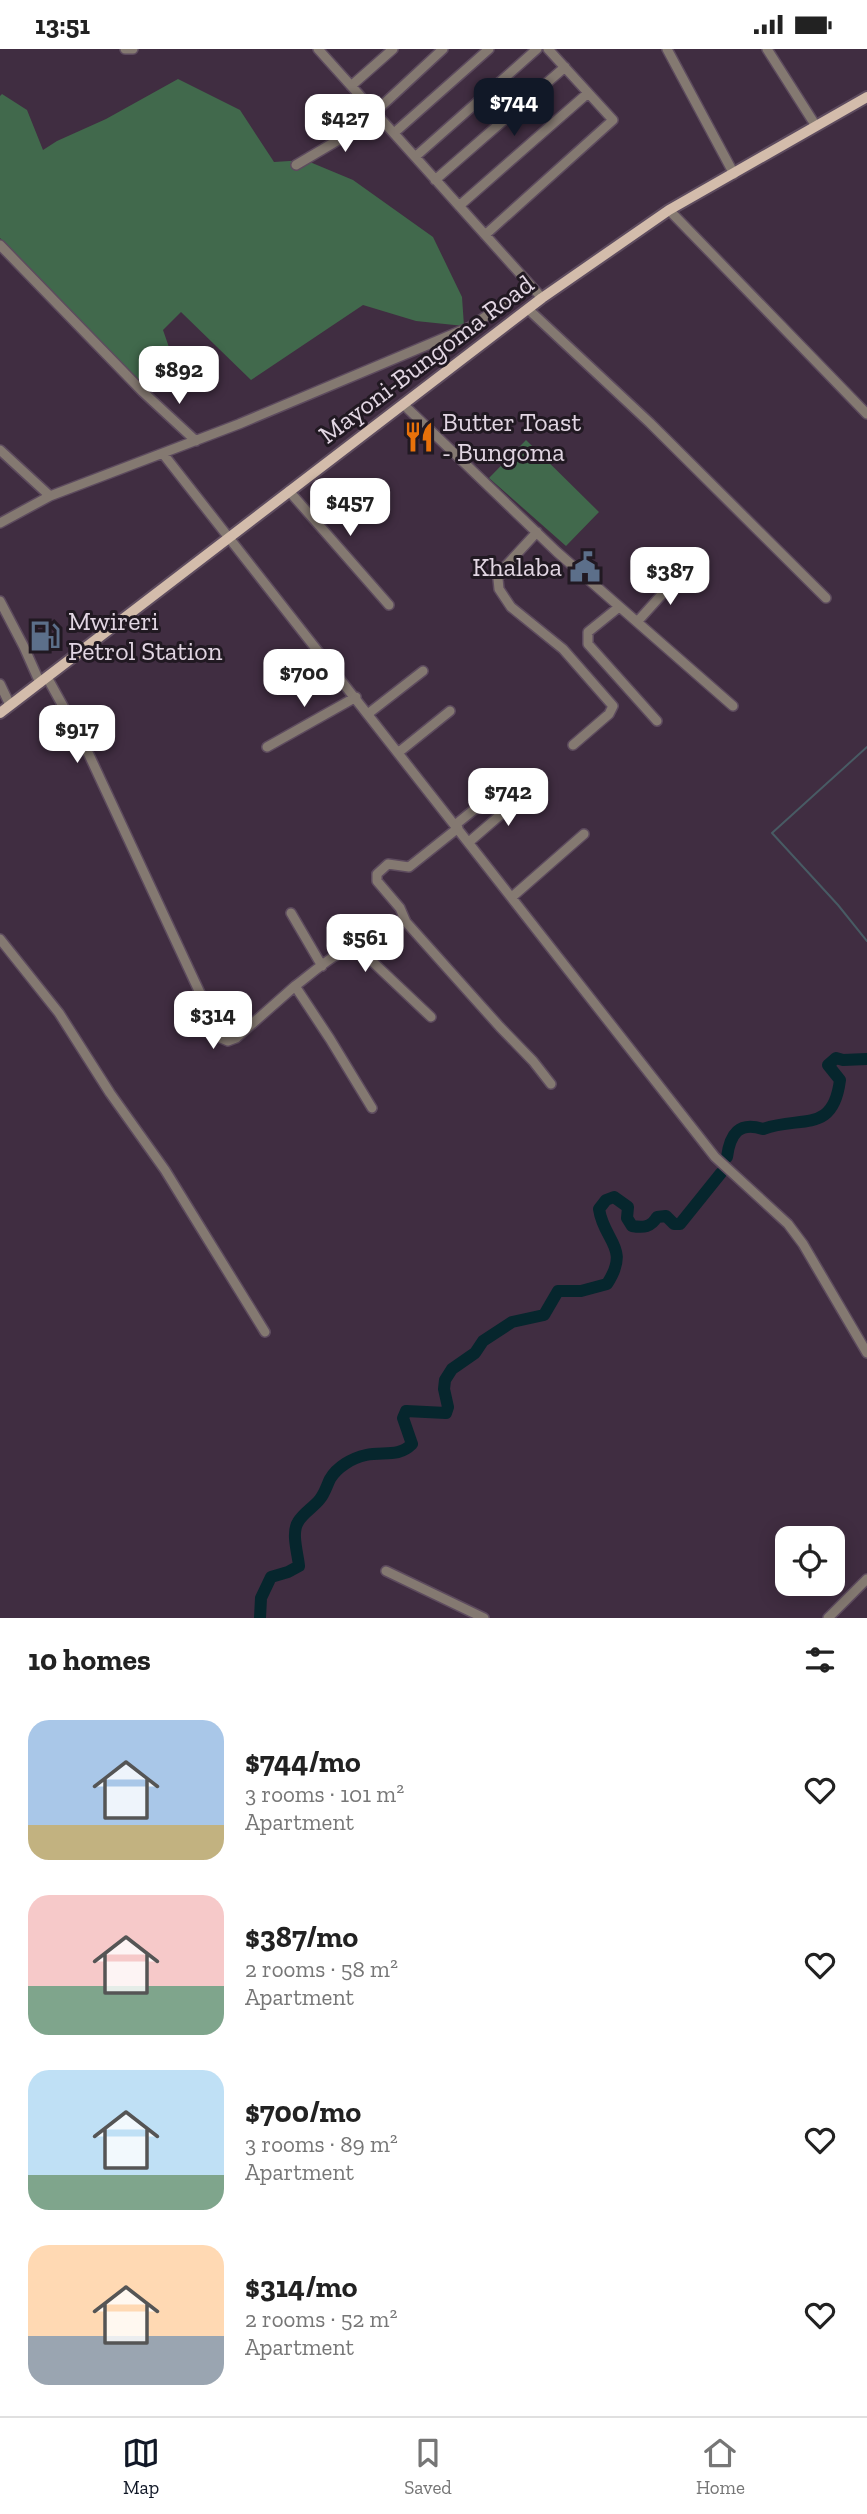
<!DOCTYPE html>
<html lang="en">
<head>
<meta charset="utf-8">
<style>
  body { margin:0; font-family:"Zilla Slab",serif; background:#f6f6f6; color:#222; height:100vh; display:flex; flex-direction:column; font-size:26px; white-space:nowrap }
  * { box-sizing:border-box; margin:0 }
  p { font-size:23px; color:#767676 }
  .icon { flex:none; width:38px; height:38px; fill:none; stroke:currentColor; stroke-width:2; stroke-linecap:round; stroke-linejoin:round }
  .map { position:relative; height:1569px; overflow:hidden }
  .drawer { display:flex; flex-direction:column; background:#fff; flex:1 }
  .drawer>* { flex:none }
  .buttons { position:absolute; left:775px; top:1477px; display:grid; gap:14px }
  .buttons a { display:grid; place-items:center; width:70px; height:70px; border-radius:14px; background:#fff; box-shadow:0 4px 18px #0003; font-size:35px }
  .price { position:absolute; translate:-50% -60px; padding:0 16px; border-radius:14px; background:#fff; color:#222; font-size:23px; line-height:46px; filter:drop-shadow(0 2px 4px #0008) }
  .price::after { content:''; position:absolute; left:50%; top:42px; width:21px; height:16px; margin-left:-10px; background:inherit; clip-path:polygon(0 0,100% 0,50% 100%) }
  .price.current { background:#111827; color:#fff }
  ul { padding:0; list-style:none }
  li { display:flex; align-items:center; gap:21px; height:175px; padding:0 28px }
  li span { display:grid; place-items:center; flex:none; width:196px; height:140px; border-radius:21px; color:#555 }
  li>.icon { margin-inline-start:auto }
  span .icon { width:84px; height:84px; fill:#fffc; stroke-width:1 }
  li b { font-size:30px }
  h2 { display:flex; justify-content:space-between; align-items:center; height:84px; padding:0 28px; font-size:30px }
  .status { display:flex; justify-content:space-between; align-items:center; height:49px; padding:0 35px; background:#fff; direction:ltr }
  .status svg { height:19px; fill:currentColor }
  .menu { display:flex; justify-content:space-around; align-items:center; height:98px; border-top:2px solid #e0e0e0; background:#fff; font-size:19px; color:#767676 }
  .menu a { display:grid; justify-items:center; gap:4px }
  .menu .current { color:#111827 }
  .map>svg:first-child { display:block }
  .green { fill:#41694c }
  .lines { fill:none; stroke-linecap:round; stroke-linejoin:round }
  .stream { stroke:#485b64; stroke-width:2 }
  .river { stroke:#06262d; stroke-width:12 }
  .minor-casing { stroke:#5d4b5e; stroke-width:12 }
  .major-casing { stroke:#5d4b5e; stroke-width:14 }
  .minor { stroke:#847971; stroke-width:9 }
  .major { stroke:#d3bcab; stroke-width:10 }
  .labels { text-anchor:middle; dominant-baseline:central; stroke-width:6; stroke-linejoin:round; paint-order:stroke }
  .street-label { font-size:26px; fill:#e2d6e3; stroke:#211922 }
  .poi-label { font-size:26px; fill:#e2d6e3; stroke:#211922; text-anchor:start }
</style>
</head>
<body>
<div class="status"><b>13:51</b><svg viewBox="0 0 49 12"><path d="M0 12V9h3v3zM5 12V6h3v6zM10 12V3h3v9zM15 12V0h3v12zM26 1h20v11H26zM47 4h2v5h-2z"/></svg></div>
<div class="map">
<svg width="867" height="1569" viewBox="0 0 867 1569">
  <rect width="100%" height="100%" fill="#402d41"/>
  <path class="green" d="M 178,30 L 240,61 L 274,113 L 305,111 L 353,131 L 433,188 L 462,248 L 464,277 L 416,272 L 363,256 L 251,331 L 181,263 L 163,281 L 172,307 L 171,328 L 136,334 L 106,299 L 0,189 L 0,47 L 2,45 L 27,61 L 43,101 L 57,92 L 106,70 Z
    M 526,391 L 599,463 L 566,497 L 489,429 Z"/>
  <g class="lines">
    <path class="stream" d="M 867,698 L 772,784 L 838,856 L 867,892"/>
    <path class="river" d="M 727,1108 C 730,1085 739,1072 763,1080 C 801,1066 833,1086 840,1031 L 828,1016 L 836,1009 L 843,1011 L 867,1010
      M 260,1569 L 261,1549 L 271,1528 L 288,1523 L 299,1517 C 298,1505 291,1484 298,1473 C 303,1464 314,1458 320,1450 C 325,1444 327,1436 330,1430 C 337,1418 352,1409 366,1406 C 383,1402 398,1409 412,1395 L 403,1369 L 406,1362 L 446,1364 L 448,1358 L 444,1340 L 445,1331 L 452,1320 L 475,1304 L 483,1292 L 512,1273 L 544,1266 L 558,1242 L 581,1242 L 607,1235 C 631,1198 604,1193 599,1160 L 606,1151 L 614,1148 L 628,1158 L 627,1169 L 632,1177 C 644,1179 651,1178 657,1168 L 666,1167 L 674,1175 L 680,1175 L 721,1124"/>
    <g class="minor-casing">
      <path id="minor" d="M 125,0 L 133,0
        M 318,0 L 542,249
        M 667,0 L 734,125
        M 767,0 L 816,77
        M 351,37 L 393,0
        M 375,63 L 443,0
        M 394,84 L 489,0
        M 415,108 L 537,0
        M 296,116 L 379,67
        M 435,131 L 565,18
        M 459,157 L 588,44
        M 669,161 L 867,365
        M 485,186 L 613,71 L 548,0
        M 0,196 L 143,343 L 196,392
        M 528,260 L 650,374 L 826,549
        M 404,356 L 557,503 L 733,657
        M 0,401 L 50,447
        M 164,406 L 715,1108 L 788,1175 L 803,1195 L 867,1304
        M 289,442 L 389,556
        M 0,474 L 50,447 L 239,375 L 470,278 L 531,237
        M 537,483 L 502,521 L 498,530 L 499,540 L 511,558 L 563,600 L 613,657 L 609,665 L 573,696
        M 0,552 L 24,598 L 40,634
        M 619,558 L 588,583 L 588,595 L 657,672
        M 637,573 L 683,522 L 702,536
        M 48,630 L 84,695 L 221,989 L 228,992 L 236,989 L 295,937 L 330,990 L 372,1059
        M 0,635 L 10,656
        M 369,664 L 423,622
        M 267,698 L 356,648
        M 399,703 L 450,662
        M 455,776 L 506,735
        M 458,779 L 409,818 L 388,815 L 377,825 L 377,832 L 400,859 L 406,873 L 500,978 L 533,1012 L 551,1035
        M 469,793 L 527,743
        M 512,848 L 584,785
        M 291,864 L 322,917
        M 0,890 L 59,964 L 110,1044 L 165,1121 L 265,1283
        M 295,937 C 309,927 342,896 358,899 L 431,968
        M 386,1522 L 484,1569
        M 828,1569 L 867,1530"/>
    </g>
    <g class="major-casing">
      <path id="major" d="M 0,664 L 542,249 L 669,161 L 867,48"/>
    </g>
    <use href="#minor" class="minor"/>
    <use href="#major" class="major"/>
  </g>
  <defs>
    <g id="restaurant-bare" transform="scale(2.415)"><path d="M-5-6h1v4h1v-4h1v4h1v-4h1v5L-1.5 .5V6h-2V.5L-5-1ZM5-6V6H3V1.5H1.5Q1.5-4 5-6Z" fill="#e8710a" stroke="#211922" stroke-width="2.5" paint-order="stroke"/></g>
    <g id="civic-bare" transform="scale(2.415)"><path d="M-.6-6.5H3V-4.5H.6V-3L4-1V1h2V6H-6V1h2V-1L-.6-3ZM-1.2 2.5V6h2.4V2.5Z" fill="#5c6f8a" stroke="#211922" stroke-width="2.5" paint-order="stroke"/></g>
    <g id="fuel-bare" transform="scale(2.415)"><path d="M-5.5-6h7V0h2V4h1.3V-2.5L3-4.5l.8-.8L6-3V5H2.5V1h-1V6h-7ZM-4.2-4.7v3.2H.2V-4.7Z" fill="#5c6f8a" stroke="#211922" stroke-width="2.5" paint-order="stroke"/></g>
  </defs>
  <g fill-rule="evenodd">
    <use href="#restaurant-bare" x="419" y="388"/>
    <use href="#civic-bare" x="585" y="518"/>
    <use href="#fuel-bare" x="45" y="587"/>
  </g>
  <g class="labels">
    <g class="street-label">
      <text transform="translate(426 310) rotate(-37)">Mayoni-Bungoma Road</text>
    </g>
    <g class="poi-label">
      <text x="442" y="373">Butter Toast<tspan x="442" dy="30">- Bungoma</tspan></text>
      <text x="562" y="518" text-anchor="end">Khalaba</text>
      <text x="68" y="572">Mwireri<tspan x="68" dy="30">Petrol Station</tspan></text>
    </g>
  </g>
</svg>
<div class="buttons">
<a><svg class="icon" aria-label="locate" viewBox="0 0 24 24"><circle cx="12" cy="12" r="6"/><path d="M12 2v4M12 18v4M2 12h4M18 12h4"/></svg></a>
</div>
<b class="price current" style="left:514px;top:89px">$744</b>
<b class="price" style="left:345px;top:105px">$427</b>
<b class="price" style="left:179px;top:357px">$892</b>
<b class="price" style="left:350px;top:489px">$457</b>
<b class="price" style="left:670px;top:558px">$387</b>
<b class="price" style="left:304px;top:660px">$700</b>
<b class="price" style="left:77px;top:716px">$917</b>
<b class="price" style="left:508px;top:779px">$742</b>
<b class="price" style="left:365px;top:925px">$561</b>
<b class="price" style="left:213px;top:1002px">$314</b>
</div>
<section class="drawer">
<h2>10 homes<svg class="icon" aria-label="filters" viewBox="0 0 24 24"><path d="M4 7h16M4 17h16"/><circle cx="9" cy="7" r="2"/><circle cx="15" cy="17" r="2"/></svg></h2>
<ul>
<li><span style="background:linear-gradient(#a9c7e8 75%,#c2b280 0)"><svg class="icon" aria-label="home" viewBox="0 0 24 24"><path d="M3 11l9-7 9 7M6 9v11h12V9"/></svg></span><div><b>$744/mo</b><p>3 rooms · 101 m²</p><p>Apartment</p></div><svg class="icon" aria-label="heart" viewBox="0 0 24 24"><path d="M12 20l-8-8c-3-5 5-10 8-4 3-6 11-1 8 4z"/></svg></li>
<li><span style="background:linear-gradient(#f6c9c9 65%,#7fa58c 0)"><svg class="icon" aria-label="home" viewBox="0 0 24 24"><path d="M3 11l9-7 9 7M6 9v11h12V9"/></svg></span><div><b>$387/mo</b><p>2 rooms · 58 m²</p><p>Apartment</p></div><svg class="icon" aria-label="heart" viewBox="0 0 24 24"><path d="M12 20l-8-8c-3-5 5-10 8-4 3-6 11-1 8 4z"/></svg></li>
<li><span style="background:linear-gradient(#bfe0f5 75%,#7fa58c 0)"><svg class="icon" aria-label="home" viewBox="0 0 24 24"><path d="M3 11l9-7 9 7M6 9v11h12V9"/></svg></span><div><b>$700/mo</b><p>3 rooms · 89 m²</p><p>Apartment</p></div><svg class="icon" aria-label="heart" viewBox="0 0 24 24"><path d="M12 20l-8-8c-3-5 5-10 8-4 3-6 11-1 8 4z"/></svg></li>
<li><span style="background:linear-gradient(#ffd9b3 65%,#9aa5b1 0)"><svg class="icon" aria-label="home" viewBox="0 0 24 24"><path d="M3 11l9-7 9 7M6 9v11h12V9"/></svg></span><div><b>$314/mo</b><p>2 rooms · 52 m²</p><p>Apartment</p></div><svg class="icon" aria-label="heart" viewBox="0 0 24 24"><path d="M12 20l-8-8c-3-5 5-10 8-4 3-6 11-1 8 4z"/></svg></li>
</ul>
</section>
<nav class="menu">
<a class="current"><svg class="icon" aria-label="map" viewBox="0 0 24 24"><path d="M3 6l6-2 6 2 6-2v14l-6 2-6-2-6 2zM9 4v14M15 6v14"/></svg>Map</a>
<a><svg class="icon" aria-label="saved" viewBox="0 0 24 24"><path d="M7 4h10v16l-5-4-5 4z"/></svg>Saved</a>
<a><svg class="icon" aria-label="home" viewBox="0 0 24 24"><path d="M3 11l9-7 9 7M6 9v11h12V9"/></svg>Home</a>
</nav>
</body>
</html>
